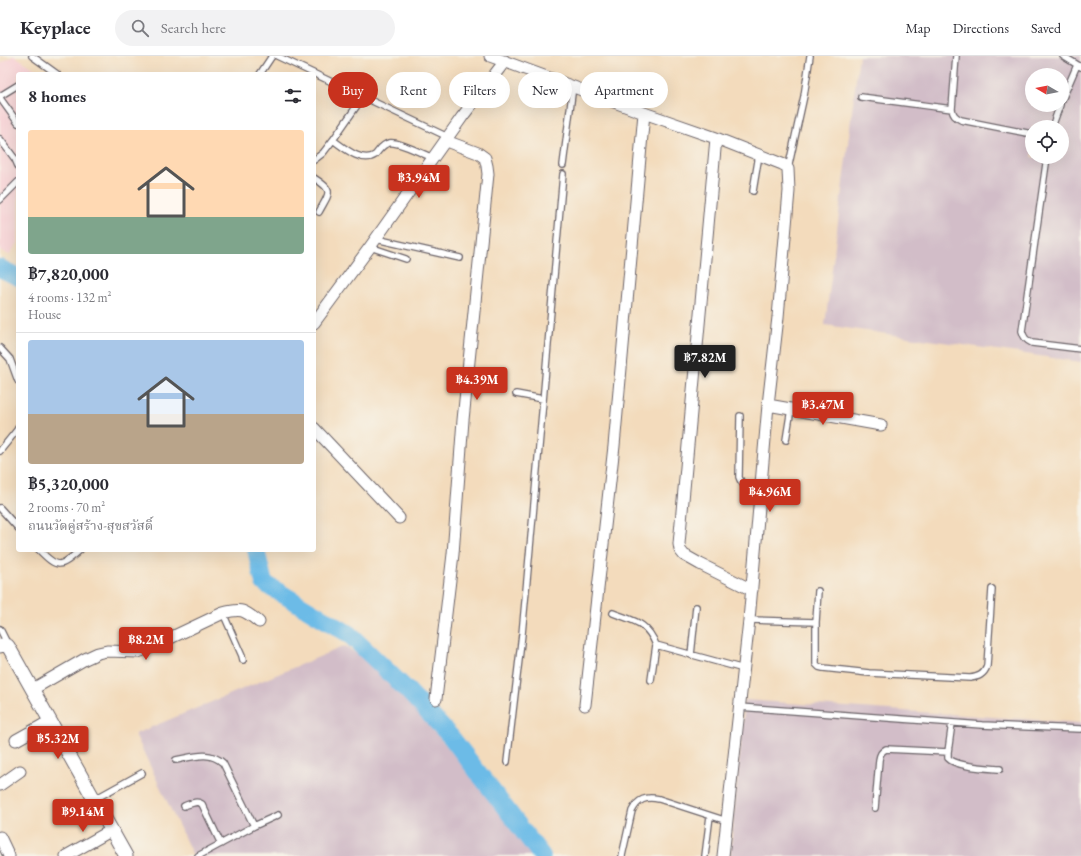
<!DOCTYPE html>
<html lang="en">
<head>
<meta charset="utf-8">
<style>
  body { margin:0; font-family:"EB Garamond","Noto Serif Thai",serif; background:#f2f2f3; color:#2b2b33; height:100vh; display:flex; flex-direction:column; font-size:15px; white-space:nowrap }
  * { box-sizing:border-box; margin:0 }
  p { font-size:13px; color:#7c7c81 }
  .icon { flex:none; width:22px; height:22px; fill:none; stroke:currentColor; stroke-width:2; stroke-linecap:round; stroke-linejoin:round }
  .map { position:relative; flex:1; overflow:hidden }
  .sheet { position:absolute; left:16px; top:16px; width:300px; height:480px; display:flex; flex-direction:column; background:#fff; border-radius:4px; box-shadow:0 4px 16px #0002 }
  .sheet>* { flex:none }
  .guide { position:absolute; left:328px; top:16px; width:380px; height:36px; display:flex; gap:8px }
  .needle { width:26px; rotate:279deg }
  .fabs { position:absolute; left:1025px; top:12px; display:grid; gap:8px }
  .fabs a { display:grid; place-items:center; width:44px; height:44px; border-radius:50%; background:#fff; box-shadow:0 4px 16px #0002; font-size:20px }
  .price { position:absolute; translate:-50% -34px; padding:0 9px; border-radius:4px; background:#c8321e; color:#fff; font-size:13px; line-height:26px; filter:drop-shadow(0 1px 2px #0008) }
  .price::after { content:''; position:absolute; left:50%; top:24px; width:12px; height:9px; margin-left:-6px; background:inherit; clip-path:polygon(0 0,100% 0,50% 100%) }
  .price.current { background:#222; color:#fff }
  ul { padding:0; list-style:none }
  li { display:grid; align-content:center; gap:8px; height:212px; padding:0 12px }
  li+li { border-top:1px solid #e1e1e2 }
  li span { display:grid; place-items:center; height:124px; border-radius:4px; color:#555 }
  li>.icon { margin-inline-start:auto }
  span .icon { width:72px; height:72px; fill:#fffc; stroke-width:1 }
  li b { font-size:17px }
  h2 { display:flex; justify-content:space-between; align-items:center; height:48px; padding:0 12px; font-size:17px }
  .tag { padding:0 14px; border-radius:18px; background:#fff; box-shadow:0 4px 16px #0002; font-size:14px; line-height:36px }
  .tag.current { background:#c8321e; color:#fff }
  header { display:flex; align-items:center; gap:24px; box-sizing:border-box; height:56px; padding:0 20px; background:#fff; border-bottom:1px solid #e1e1e2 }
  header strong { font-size:19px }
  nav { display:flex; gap:22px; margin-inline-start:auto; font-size:14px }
  .search { width:280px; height:36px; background:#f2f2f3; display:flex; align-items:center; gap:10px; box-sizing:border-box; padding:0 14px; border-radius:22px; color:#7c7c81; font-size:15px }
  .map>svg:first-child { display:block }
  .built { fill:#f7cfd4 }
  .industrial { fill:#d2bdc8; fill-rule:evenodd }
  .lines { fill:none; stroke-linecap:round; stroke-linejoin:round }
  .river { stroke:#6cbbe7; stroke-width:18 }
  .service-casing { stroke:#6b6368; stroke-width:8 }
  .minor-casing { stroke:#6b6368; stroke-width:13 }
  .tertiary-casing { stroke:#6b6368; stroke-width:15 }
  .service { stroke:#fff; stroke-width:5.5 }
  .minor { stroke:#fff; stroke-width:11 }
  .tertiary { stroke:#fff; stroke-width:13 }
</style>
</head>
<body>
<header>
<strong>Keyplace</strong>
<div class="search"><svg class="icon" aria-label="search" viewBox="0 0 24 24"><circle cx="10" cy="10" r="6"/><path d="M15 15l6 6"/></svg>Search here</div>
<nav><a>Map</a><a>Directions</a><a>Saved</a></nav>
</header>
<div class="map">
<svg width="1081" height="800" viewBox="0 0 1081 800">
  <rect width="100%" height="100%" fill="#f7f3e8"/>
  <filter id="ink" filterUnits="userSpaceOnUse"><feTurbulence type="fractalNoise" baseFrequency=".025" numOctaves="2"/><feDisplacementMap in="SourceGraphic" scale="8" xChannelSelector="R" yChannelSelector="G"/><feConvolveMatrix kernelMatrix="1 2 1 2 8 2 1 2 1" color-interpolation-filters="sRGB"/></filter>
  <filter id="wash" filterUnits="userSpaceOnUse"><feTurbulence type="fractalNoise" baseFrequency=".012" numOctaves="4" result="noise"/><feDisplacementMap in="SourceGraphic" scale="16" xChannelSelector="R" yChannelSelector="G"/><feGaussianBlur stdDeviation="0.9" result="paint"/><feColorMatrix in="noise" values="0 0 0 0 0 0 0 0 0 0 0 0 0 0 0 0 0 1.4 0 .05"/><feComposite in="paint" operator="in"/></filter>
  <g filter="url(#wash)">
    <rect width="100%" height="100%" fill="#f3dbbc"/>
    <path class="built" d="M 13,0 L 15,0 L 43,18 L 18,18 L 18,187 L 9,199 L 0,194 L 0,8 Z"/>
    <path class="industrial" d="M 859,0 L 1081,0 L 1081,306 L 825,269 ZM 1032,19 L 1062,19 L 1062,49 L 1032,49 ZM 1032,71 L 1062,71 L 1062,101 L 1032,101 Z
      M 345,590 L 376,611 L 450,694 L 537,800 L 193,800 L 135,678 Z
      M 745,644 L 1081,667 L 1081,800 L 730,800 Z"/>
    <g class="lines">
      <path class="river" d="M 0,212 L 18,221
        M 256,494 L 264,527 L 349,578 L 407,634 L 451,681 L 542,800"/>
    </g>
  </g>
  <g filter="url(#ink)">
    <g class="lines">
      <g class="service-casing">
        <path id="service" d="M 32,0 L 57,18
          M 277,0 L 448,81
          M 956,0 L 952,53 C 953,59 955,61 961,64 L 1032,78
          M 1063,0 L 1081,11
          M 260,18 L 272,0
          M 0,40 L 18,29
          M 861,41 L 952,53
          M 0,42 L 18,67
          M 1062,44 L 1077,9
          M 1052,71 L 1060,49
          M 0,83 L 15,103 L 18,110
          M 333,84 C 343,91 362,108 375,99 C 379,95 382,88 389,87 C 398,85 423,98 433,102
          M 1047,101 L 1022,275 C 1024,282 1026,284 1032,287 L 1081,293
          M 314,104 L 323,97 L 333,84 L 363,41
          M 563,109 L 573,30
          M 788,113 L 804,40 L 810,0
          M 314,122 C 335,135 329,137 319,156
          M 753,135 L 759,99
          M 0,144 L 18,126
          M 376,183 L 460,202
          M 370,191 L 406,203
          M 0,292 L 10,303 L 18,325
          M 516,338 L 543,343
          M 740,360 L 739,421 C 742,431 751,432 761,434
          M 786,384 L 791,353
          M 0,395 L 17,374 L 18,372
          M 0,452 L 18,472
          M 39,494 C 58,513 60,512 80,494
          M 223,557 L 242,600 L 243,604
          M 613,557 C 634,565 647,566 656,589 L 744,613
          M 749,564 L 816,566 L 816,608 L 819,611 L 823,612 L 869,617 L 970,622 C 978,621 984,619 987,610 L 992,533
          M 816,566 L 818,535
          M 0,573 L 8,589
          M 691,599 L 696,551
          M 651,624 L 656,589
          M 739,651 L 982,669 L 1081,673
          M 948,696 L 948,702 C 956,711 987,712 1000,713
          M 176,704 C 193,701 209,694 223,707 L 254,770
          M 507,706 L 522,578 L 533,459 L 563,118
          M 95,743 L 142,717
          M 184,750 C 190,748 196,744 202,748 L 221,788
          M 875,752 L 879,704 C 880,698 881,696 886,693 L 948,696 L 952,667
          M 198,800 L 254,770 L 278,759
          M 622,800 L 632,755 C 638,743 646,740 659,743 L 727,765
          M 705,800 L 710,760"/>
      </g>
      <g class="minor-casing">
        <path id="minor" d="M 490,0 L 644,57 L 716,82 L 782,108 L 786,110 L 788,113 L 789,135 L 778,261 L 768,349 L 749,564 L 723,800
          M 716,82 L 679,488 L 680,494 L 684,499 L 700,508 L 752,534
          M 314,267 L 370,191 L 462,61 L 505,5
          M 768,349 L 881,369
          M 314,372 L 399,462
          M 33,633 L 85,603 L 98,597 L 107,595 L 138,596 L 149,592 L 223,557 C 242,552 244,554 259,566
          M 436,643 L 453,498 L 463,364 L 488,118 L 487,110 L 485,102 L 478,97 L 446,85
          M 585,649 L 614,390 L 644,57
          M 16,684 L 50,665
          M 0,729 L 20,715
          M 0,781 L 9,800
          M 66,800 L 112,774"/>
      </g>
      <g class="tertiary-casing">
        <path id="tertiary" d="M 0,590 L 2,589 L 8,590 L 126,800"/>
      </g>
      <use href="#service" class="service"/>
      <use href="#minor" class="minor"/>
      <use href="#tertiary" class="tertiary"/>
    </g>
  </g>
</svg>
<div class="fabs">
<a><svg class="needle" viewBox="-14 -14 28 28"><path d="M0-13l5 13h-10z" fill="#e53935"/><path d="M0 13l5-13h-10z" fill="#7c7c81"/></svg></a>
<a><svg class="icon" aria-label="locate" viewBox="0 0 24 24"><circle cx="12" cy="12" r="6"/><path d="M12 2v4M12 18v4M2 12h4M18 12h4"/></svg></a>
</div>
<b class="price" style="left:419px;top:143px">฿3.94M</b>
<b class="price current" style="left:705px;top:323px">฿7.82M</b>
<b class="price" style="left:477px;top:345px">฿4.39M</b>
<b class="price" style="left:823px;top:370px">฿3.47M</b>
<b class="price" style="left:770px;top:457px">฿4.96M</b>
<b class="price" style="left:146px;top:605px">฿8.2M</b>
<b class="price" style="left:58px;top:704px">฿5.32M</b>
<b class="price" style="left:83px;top:777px">฿9.14M</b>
<div class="guide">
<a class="tag current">Buy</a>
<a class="tag">Rent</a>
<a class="tag">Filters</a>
<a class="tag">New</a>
<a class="tag">Apartment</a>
</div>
<section class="sheet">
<h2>8 homes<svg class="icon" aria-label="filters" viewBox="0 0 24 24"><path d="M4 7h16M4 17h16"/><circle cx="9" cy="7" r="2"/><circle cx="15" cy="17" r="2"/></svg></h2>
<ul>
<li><span style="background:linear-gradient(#ffd9b3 70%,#7fa58c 0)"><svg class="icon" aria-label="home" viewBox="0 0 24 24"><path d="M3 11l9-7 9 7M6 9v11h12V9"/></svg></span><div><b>฿7,820,000</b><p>4 rooms · 132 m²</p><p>House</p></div></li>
<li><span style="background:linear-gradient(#a9c7e8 60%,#b9a48a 0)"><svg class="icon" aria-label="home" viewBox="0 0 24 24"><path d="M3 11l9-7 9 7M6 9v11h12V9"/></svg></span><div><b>฿5,320,000</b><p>2 rooms · 70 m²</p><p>ถนนวัดคู่สร้าง-สุขสวัสดิ์</p></div></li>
</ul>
</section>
</div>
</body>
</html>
